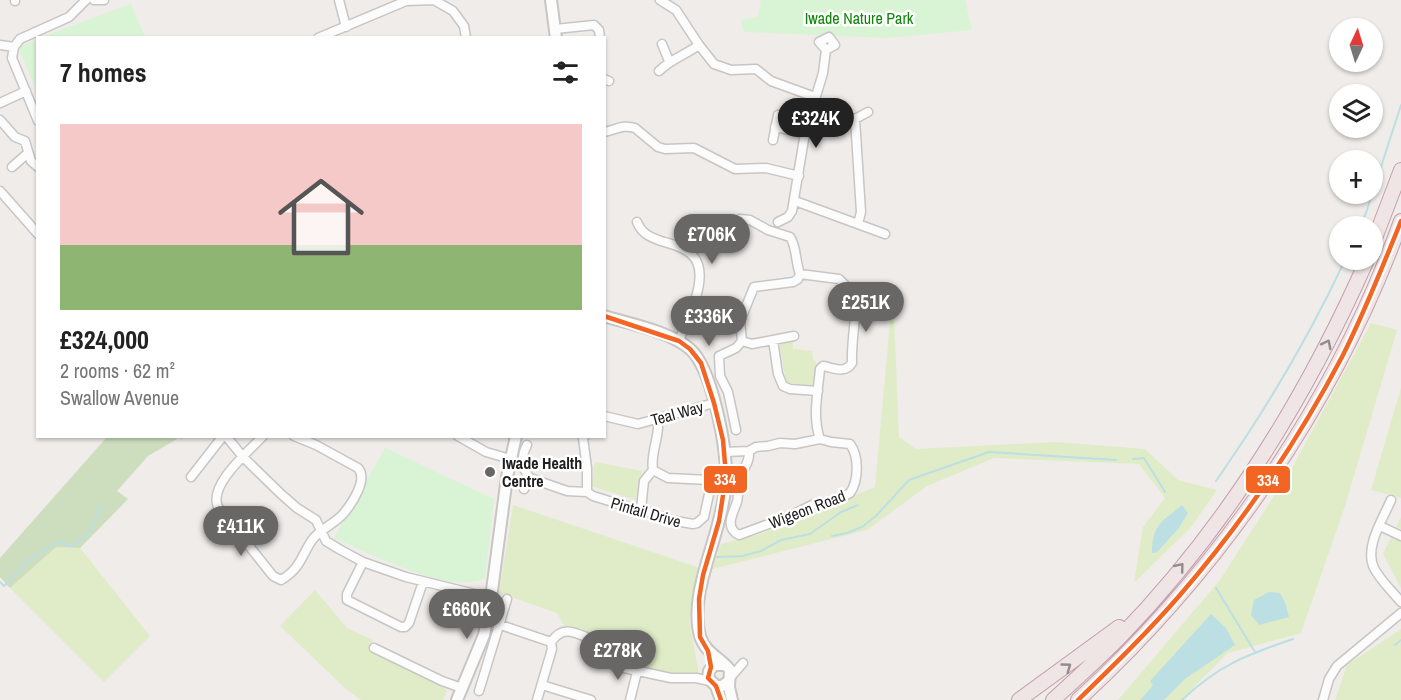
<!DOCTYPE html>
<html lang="en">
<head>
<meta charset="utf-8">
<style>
  body { margin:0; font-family:"Archivo Narrow",sans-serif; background:#f2f2f2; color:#222; height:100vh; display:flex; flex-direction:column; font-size:22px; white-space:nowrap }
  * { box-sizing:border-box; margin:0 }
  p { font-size:20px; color:#767676 }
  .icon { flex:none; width:33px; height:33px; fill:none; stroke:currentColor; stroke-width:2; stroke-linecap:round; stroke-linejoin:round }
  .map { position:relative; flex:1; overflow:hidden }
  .sheet { position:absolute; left:36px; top:36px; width:570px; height:402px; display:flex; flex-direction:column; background:#fff; border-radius:0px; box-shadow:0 2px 4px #0004 }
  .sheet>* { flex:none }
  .needle { width:39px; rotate:4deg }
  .tools { position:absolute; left:1329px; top:18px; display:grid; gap:12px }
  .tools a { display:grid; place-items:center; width:54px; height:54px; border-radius:50%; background:#fff; box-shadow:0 2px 4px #0004; font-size:30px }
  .price { position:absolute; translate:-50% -51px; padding:0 14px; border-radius:21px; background:#686766; color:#fff; font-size:20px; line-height:39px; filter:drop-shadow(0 2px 3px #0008) }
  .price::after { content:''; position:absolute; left:50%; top:36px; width:18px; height:14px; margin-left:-9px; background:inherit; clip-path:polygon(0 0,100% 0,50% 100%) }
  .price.on { background:#222; color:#fff }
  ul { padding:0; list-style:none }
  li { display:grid; align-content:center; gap:12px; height:318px; padding:0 24px }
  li+li { border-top:2px solid #e0e0e0 }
  li span { display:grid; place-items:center; height:186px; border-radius:0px; color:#555 }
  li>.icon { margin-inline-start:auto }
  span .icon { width:108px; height:108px; fill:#fffc; stroke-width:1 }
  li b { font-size:26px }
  h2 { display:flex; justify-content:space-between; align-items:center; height:72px; padding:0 24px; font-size:26px }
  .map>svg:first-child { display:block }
  .grass { fill:#e0ecc7 }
  .forest { fill:#cddebe }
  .park { fill:#d8f4d4 }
  .water { fill:#bcdfe3 }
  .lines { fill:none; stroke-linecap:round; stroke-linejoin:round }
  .stream { stroke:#bcdfe3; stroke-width:2 }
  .minor-casing { stroke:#c7c6c5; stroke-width:11 }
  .tertiary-casing { stroke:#c7c6c5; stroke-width:14 }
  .trunk-casing { stroke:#c59eaf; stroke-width:16 }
  .minor { stroke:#fdfcfc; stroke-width:8 }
  .tertiary { stroke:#fdfcfc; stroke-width:10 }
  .trunk { stroke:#efe5e4; stroke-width:14 }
  .bus-1-casing { stroke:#fff; stroke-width:9 }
  .bus-1 { stroke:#f26522; stroke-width:4.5 }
  .oneway { stroke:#928c8c }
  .poi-dot { fill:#686766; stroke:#fff; stroke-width:2 }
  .labels { text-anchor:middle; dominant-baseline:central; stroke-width:5; stroke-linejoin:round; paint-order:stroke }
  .park-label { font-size:16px; fill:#0e8508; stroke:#fff }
  .street-label { font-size:16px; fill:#202020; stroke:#fff }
  .poi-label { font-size:16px; font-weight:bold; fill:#202020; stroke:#fff; text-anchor:start }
  .line-badge { stroke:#fff; stroke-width:2 }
  .badge-label { font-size:16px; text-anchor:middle; font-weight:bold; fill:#fff }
</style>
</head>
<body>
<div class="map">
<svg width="1401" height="700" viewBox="0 0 1401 700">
  <rect width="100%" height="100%" fill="#efece9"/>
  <path class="grass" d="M 893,289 L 899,437 L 916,449 L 1055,442 L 1145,449 L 1178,480 L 1217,490 L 1191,527 L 1134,583 L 1143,527 L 1165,498 L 1139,464 L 994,458 L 927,486 L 867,530 L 712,569 L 721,544 L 757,535 L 875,487 Z
    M 1371,323 L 1397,330 L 1345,506 L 1301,633 L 1228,653 L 1181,700 L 1118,700 L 1220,580 L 1292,468 Z
    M 793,342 L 793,349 L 812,351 L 813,359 L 819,367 L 816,384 L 812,386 L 786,382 L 780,347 L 781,343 Z
    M 1401,388 L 1401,498 L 1371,490 Z
    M 595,462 L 642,471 L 636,500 L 591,486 Z
    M 513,505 L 700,568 L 693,594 L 689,620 L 699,674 C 679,674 622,672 609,658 C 604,652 602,643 598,637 L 564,626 L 557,613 L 499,593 Z
    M 1401,517 L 1401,588 L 1383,554 Z
    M 56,547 L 80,548 L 150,636 L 104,682 L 10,588 Z
    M 315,590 L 347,628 L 373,640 L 369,650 L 447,690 L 443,700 L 361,700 L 346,689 L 280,626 Z
    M 1401,629 L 1401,700 L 1335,700 L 1347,665 Z"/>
  <path class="forest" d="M 174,436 L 177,439 L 148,456 L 117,491 L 128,499 L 80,548 L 56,547 L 10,588 L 0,577 L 0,558 L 107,437 Z"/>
  <path class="park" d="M 761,0 L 965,0 L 972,30 L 888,38 L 744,32 L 741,20 L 758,17 Z
    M 131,4 L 145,37 L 42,37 Z
    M 37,39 L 37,91 L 18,47 Z
    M 385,448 L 494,499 L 485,578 C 451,596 369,553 334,538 Z"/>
  <path class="water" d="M 1182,505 L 1188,513 L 1179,528 L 1157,552 L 1152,553 C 1152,524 1162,522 1182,505 Z
    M 1269,592 L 1280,593 L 1285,602 L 1289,617 L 1259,625 L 1251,615 L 1254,600 Z
    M 1211,614 L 1226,628 L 1235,645 L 1185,679 L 1164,700 L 1140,700 L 1153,685 L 1150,681 Z
    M 629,629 C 638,633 645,640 642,651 L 626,663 L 613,660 L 614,649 Z"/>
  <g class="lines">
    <path class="stream" d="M 440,38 L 440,37
      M 1360,226 L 1366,213 L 1401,105
      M 181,438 L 182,436
      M 1133,459 L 1144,458 L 1165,492
      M 1216,481 C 1265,411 1309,337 1345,260
      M 832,536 L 847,533 L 862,527 L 876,516 L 909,480 L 989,452 L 1116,460
      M 717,557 L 743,556 L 761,551 L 781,540 L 810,534 L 841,512 L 858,505
      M 0,582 L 4,586 L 31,558 L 57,542 L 72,546 L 88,535 L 102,504
      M 1216,588 L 1255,652
      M 1395,645 L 1401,640
      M 1182,700 C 1219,665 1246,655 1293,639"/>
    <g class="minor-casing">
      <path id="minor" d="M 15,0 L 15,1
        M 94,0 L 104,0
        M 339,0 L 346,27
        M 660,0 L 676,10 L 699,45 L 714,64 L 731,70 L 756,69 L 771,81 L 815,97
        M 555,29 L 594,25 L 599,30 L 600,38
        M 829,37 L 835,45 L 826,50 L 819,42 Z
        M 318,38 L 406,1 L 434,0 L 453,11 L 464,26 L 466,38
        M 662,44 L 669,61
        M 0,45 L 14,47
        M 659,71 C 671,59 685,55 699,45
        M 604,79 L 609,81
        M 0,103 L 26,91
        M 811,109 L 855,119 L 861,212 L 858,224
        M 855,119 L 868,112
        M 0,120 L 15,137 L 25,141 L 31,161 L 38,167
        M 38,121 L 12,58 L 14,47 L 20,39 L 69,17 L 86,0
        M 775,127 L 805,133
        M 604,132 C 616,130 622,124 635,128 L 658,147 L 665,149 L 694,148 L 735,169 L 766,168 L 799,176
        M 773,140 L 778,115
        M 12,167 L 28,153
        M 0,191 L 38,234
        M 795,201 L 885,234
        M 740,219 L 750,220 L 768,230 L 790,237 C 797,247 795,261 800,274
        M 637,222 C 642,234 650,237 661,241 C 671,244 684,247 691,254 C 713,273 687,319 679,341
        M 778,222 L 788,217 L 792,211 L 805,133 L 823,73 L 826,50
        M 773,340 L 778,374 L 783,386 L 790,389 L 818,391
        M 604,416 L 638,424 L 714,403
        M 736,430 L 728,392 L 720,376 L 719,356 L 736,348 L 742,341 L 752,344 L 794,336
        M 226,436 L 243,457 L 281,494 L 297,508 L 316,520 L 326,541 L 339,549 L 363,562 L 406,577 L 491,598
        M 263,436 C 249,451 208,485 218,507 L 273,576 L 281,580 C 300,569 301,557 312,540 C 321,528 335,524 344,513 C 353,502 368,479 358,468 L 316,445 L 294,436
        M 458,436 L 486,452 L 510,459
        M 585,436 L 583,438 L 587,468 L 587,492
        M 749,451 C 750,463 743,468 740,478 C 737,485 739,494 737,502 C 733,514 724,527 739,535 L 790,516 L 814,504 L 832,502 L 850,493 C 859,480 859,456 850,444 L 831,442 L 820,439
        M 724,452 L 749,451 L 756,447 L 768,446 L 780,443 L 795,444 L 820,439 C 812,417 818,392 820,369 L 823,366 C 834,368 845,374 852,363 C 851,340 857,318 855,295 L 839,279 L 800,274 L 798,279 L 793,282 L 754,287 L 740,321 L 742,341
        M 191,477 L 223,436
        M 530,478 L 567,491 L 587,492 L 593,496 L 632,508 L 641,509 L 670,520 L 693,524 L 697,523 L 704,517 L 711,485 L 709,480 L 668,478 L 653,470
        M 524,489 L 530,478 C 521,468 521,456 527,445
        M 1391,500 C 1383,519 1364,547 1374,568 C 1380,580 1392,591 1401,602
        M 641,509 L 644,481 L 653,470 C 650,453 660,437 658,419
        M 1380,526 L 1401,536
        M 363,562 L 347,594 L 347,600 L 401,627 L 405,627 L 409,623 L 423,582
        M 449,617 L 457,591
        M 486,620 L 551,642
        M 374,648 L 442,681 L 462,688
        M 730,678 L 743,663
        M 542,685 L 591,700
        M 479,691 L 507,599
        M 537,700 L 552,649 L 551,642 C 564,623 577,634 596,641 L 607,660 L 615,666 L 671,678 L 696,678 L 710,681
        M 630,700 L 637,672
        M 1323,700 L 1329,679 L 1337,666 L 1401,613"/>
    </g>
    <g class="tertiary-casing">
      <path id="tertiary" d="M 551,0 L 556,38
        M 604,316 C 630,324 669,331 690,349 C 712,368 726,445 726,475 C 726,490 723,505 719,520 C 711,555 690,600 700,636 C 705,653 721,658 730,670 L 729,687 L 732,700
        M 725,665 L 714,665 L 709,671 L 708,678 L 716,686 L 722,686 L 729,681
        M 716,686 L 721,700
        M 457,700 L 484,635 L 491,598 L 507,477 L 516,436"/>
    </g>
    <g class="trunk-casing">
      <path id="trunk" d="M 1372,246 L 1401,170
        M 1019,700 L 1119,627
        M 1053,700 C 1075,680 1098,659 1119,638 C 1225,529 1306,398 1367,260
        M 1078,700 C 1220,570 1336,402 1401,221"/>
    </g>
    <use href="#minor" class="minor"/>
    <use href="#tertiary" class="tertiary"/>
    <use href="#trunk" class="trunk"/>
    <g class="bus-1-casing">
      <path id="bus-1" d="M 604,316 L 679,341 L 690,349 L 701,363 L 714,403 L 723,440 L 726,476 L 719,521 L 703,575 L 699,599 L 700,637 L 708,651 L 711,667 L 708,678 L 716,686 L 721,700
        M 1078,700 C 1113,666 1148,632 1180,595 C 1243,522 1298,441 1343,355 C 1365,311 1383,266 1401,221"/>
    </g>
    <use href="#bus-1" class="bus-1"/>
  </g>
  <defs><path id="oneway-chevron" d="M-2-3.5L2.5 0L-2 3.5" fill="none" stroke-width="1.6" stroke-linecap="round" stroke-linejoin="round" transform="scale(1.5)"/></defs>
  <g class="oneway">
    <use href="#oneway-chevron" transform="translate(1327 344) rotate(-63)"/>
    <use href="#oneway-chevron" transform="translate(1180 567) rotate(-51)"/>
    <use href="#oneway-chevron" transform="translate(1067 667) rotate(-36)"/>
  </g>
  <circle class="poi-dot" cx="490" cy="472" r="6"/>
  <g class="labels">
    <g class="park-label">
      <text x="859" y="18">Iwade Nature Park</text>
    </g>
    <g class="street-label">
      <text transform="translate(677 413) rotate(-15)">Teal Way</text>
      <text transform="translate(807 509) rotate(-21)">Wigeon Road</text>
      <text transform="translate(646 512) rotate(16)">Pintail Drive</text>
    </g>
    <g class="poi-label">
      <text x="502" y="463">Iwade Health<tspan x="502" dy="18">Centre</tspan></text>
    </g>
  </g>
  <g class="line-badge">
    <rect x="703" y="465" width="45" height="29" rx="6" fill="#f26522"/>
    <rect x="1245" y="465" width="46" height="29" rx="6" fill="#f26522"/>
  </g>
  <g class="badge-label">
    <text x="725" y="485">334</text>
    <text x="1268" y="486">334</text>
  </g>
</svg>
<div class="tools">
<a><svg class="needle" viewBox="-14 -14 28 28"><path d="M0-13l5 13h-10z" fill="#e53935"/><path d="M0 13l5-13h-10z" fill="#767676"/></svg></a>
<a><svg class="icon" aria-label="layers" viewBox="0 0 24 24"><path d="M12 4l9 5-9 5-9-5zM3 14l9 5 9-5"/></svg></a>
<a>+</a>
<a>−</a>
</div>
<b class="price on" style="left:816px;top:149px">£324K</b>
<b class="price" style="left:712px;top:265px">£706K</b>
<b class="price" style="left:866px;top:333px">£251K</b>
<b class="price" style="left:709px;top:347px">£336K</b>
<b class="price" style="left:241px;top:557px">£411K</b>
<b class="price" style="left:467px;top:640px">£660K</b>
<b class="price" style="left:618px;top:681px">£278K</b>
<section class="sheet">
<h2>7 homes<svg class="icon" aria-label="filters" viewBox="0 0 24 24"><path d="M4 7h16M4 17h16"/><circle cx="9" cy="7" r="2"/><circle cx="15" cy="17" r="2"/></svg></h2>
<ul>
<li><span style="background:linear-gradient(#f6c9c9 65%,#8fb573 0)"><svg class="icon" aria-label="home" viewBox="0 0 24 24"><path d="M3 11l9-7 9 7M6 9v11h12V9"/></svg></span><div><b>£324,000</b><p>2 rooms · 62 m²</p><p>Swallow Avenue</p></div></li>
</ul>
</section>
</div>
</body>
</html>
